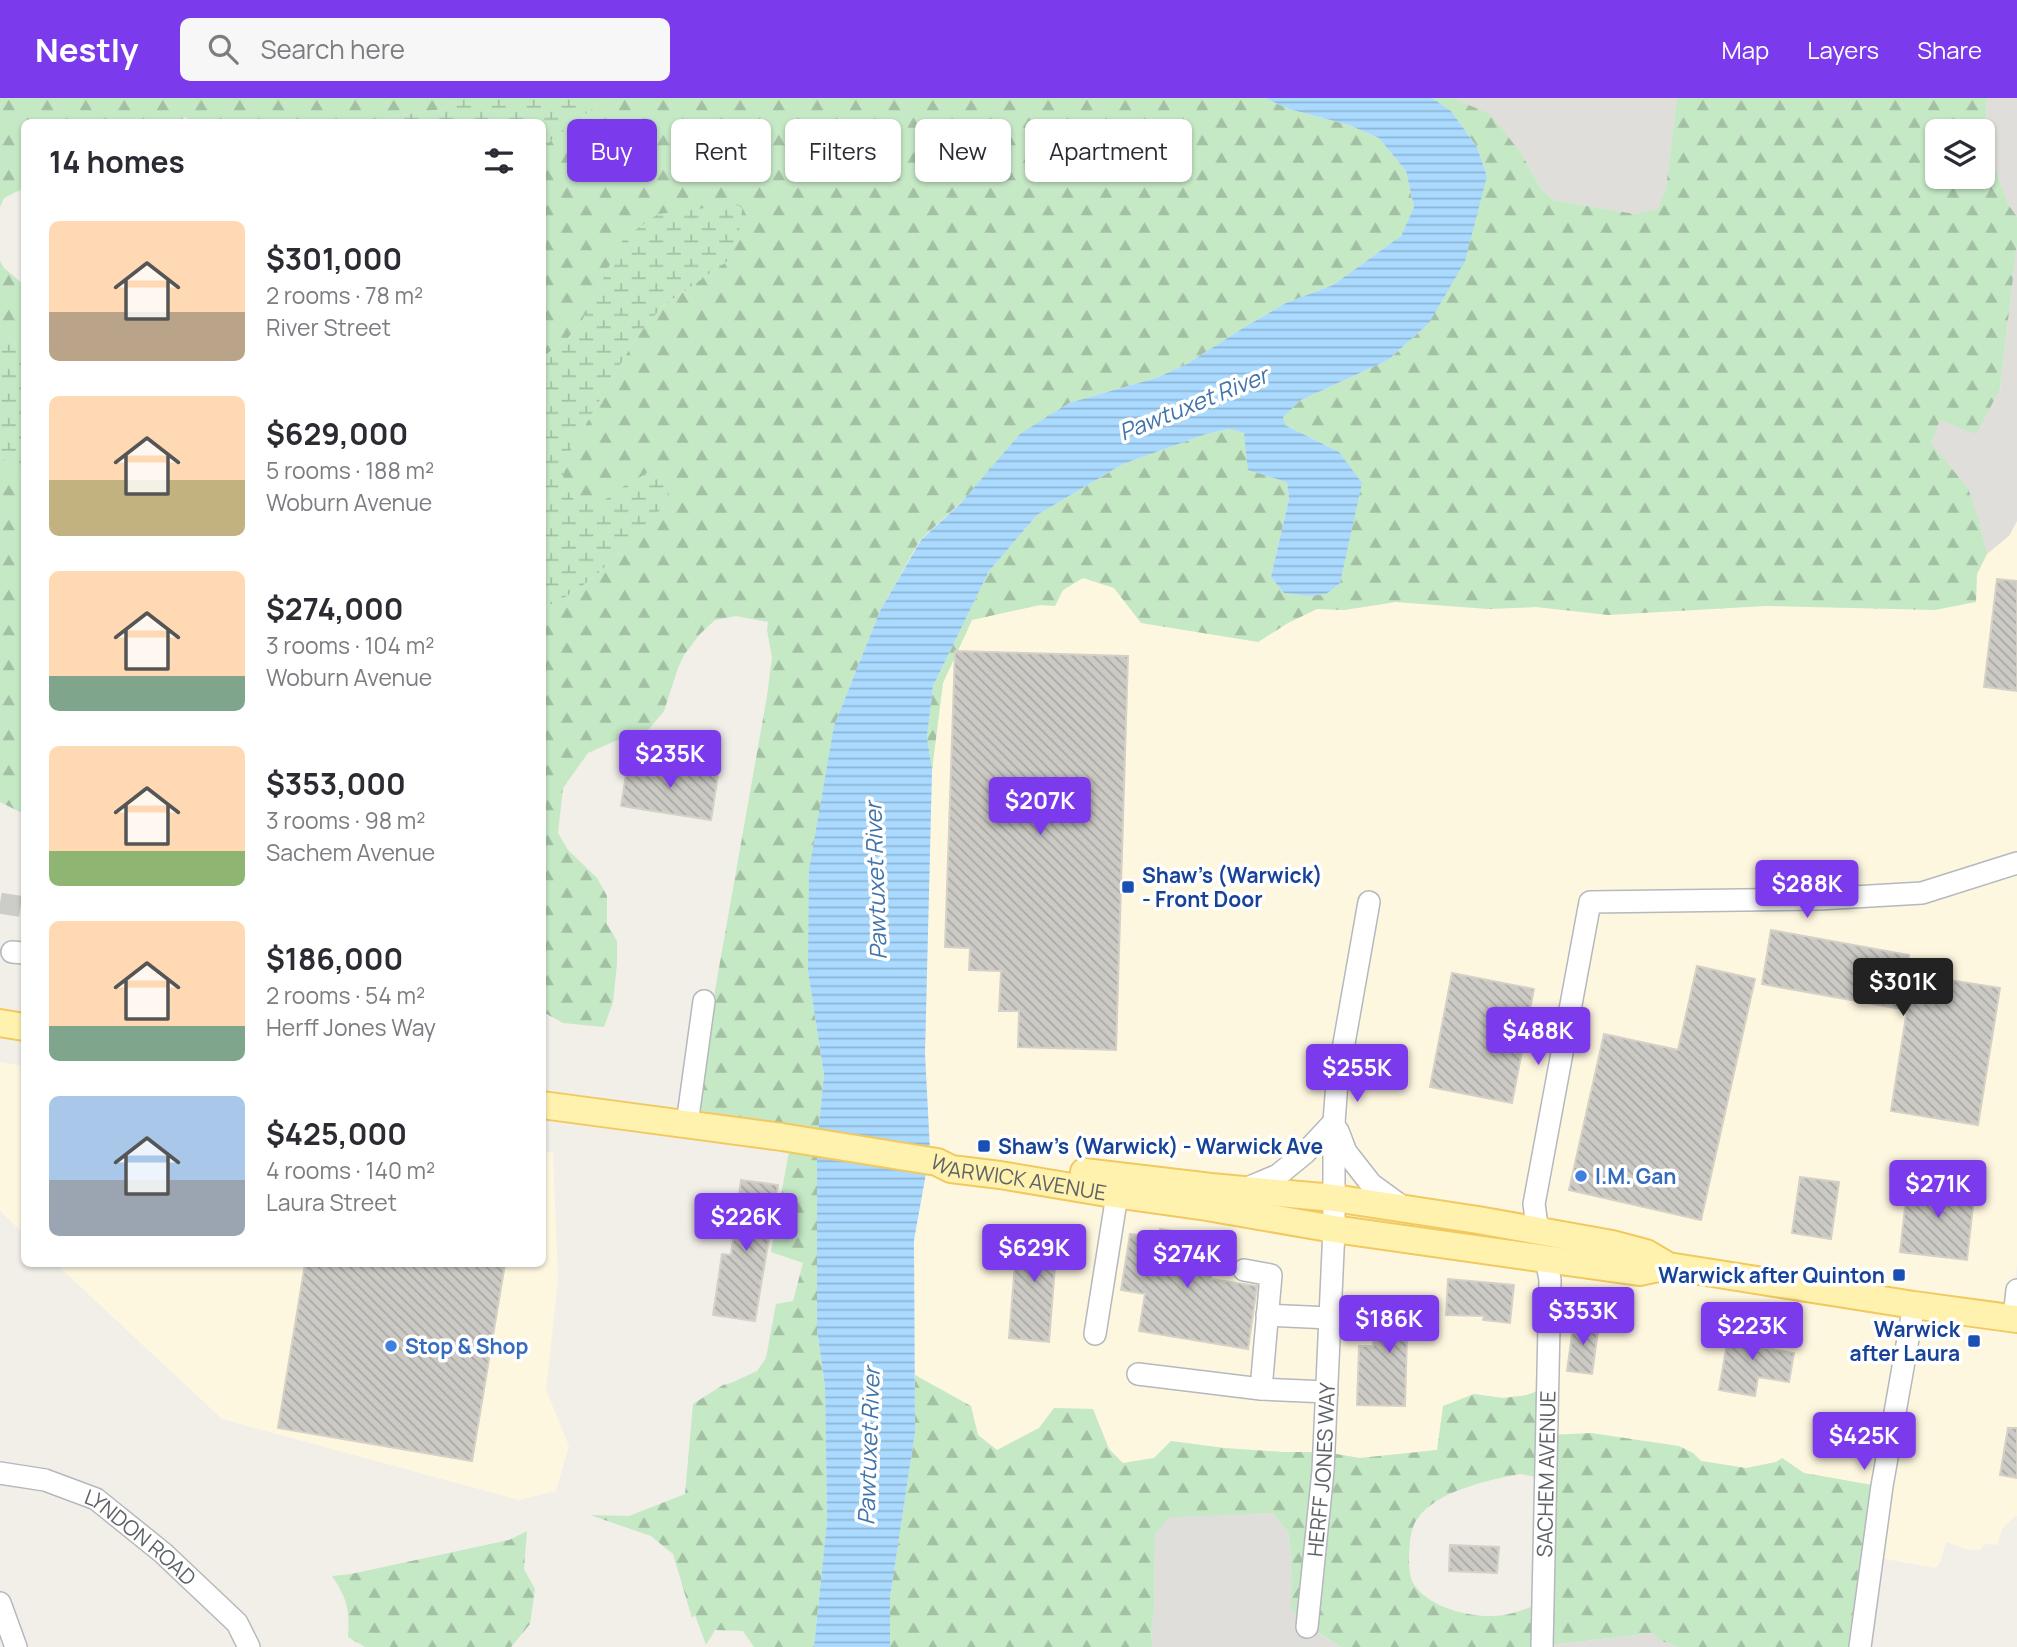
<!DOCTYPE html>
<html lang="en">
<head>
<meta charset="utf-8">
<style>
  body { margin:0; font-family:Manrope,sans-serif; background:#f7f7f7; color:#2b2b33; height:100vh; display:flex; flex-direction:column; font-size:26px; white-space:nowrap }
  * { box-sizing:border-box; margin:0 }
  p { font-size:23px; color:#7c7c81 }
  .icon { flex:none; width:38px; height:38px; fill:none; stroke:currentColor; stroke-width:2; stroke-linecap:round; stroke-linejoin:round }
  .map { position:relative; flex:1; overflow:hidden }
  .drawer { position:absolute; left:21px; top:21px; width:525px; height:1148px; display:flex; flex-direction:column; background:#fff; border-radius:10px; box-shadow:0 2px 5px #0004 }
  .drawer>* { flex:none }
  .guide { position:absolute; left:567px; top:21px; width:665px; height:63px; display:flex; gap:14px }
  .fabs { position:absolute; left:1925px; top:21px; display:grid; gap:14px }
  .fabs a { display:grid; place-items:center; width:70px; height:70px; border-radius:10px; background:#fff; box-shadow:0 2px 5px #0004; font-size:35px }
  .price { position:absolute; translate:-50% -60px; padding:0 16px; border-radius:7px; background:#7c3aed; color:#fff; font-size:23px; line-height:46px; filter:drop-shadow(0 2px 4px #0008) }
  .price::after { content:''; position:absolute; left:50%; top:42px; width:21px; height:16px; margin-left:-10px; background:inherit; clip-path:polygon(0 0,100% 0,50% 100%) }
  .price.active { background:#222; color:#fff }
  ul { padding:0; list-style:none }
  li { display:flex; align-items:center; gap:21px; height:175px; padding:0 28px }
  li span { display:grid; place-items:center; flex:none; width:196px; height:140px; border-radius:10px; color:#555 }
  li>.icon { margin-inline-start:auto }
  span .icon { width:84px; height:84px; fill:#fffc; stroke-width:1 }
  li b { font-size:30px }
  h2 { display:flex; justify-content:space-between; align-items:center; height:84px; padding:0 28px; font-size:30px }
  .chip { padding:0 24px; border-radius:10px; background:#fff; box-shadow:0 2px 5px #0004; font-size:24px; line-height:63px }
  .chip.active { background:#7c3aed; color:#fff }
  header { display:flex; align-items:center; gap:42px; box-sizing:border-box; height:98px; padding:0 35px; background:#7c3aed; color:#fff }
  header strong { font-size:33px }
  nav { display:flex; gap:38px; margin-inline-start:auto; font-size:24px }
  .search { width:490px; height:63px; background:#f7f7f7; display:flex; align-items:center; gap:18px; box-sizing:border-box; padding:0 24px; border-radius:10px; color:#7c7c81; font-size:26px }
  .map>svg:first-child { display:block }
  .commercial { fill:#fef7e0 }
  .industrial { fill:#e0deda }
  .forest { fill:url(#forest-firs); fill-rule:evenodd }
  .wetland { fill:url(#wetland-marsh) }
  .water { fill:url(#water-rules) }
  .building { fill:url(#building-back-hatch); stroke:#d6d1c6; stroke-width:2 }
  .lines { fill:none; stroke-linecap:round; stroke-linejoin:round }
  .minor-tunnel { stroke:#ccccc8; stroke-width:21; stroke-dasharray:21 10; stroke-linecap:butt }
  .minor-casing { stroke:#b5b8bc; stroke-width:24 }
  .major-casing { stroke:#f2c960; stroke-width:30 }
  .minor { stroke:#fff; stroke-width:21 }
  .major { stroke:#fff2af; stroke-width:26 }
  .transit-dot { fill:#1a4fb4; stroke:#fff; stroke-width:2.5 }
  .shop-dot { fill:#3f7fe0; stroke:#fff; stroke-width:2.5 }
  .labels { text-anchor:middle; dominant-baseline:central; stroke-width:7; stroke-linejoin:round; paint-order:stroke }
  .transit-label { font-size:21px; font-weight:bold; fill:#164399; stroke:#fff; text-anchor:start }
  .street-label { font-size:21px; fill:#5f6368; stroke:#fff }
  .shop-label { font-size:21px; font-weight:bold; fill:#366cbe; stroke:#fff; text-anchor:start }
  .water-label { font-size:23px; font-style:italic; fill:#4174aa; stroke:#fff }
</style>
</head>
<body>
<header>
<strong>Nestly</strong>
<div class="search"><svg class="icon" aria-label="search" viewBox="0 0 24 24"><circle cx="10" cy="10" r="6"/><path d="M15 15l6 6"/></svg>Search here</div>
<nav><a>Map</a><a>Layers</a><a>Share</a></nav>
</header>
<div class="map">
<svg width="2017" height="1549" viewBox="0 0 2017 1549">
  <defs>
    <pattern id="forest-firs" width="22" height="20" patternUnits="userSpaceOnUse" patternTransform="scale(1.75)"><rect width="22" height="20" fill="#c5e8c5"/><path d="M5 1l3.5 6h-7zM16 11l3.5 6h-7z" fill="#a3c0a4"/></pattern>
    <pattern id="wetland-marsh" width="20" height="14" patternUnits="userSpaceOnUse" patternTransform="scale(1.75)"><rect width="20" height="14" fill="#c5e8c5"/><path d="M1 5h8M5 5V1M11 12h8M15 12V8" fill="none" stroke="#a3c0a4"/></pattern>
    <pattern id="water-rules" width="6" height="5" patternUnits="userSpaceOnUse" patternTransform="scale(1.75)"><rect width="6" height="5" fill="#aadaff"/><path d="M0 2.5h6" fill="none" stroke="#8eb4d2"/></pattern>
    <pattern id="building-back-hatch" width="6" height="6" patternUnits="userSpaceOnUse" patternTransform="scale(1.75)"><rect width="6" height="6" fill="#cccac5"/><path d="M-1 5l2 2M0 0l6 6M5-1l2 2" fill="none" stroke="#a9a8a4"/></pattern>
  </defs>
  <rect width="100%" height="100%" fill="#f1efe8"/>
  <path class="commercial" d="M 2017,423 L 2017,1165 L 2012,1212 L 2017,1219 L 2017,1418 L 2015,1418 L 2002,1431 L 1997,1447 L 1985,1446 L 1980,1452 L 1968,1452 L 1946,1444 L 1940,1465 L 1935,1470 L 1880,1460 L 1889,1390 L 1804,1375 L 1782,1360 L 1776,1364 L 1746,1370 L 1701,1363 L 1693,1355 L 1548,1337 L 1544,1291 L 1527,1297 L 1503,1300 L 1474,1296 L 1438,1352 L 1360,1360 L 1324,1354 L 1283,1354 L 1224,1350 L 1171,1343 L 1154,1360 L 1123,1365 L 1109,1351 L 1093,1311 L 1054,1310 L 1039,1330 L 997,1352 L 978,1337 L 971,1308 L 915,1277 L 914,1142 L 930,1053 L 925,956 L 932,672 L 943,585 L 972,522 L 1040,507 L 1055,508 L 1063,492 L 1083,480 L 1115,490 L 1141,525 L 1288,525 L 1317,511 L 1344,512 L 1396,504 L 1488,511 L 1536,509 L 1608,516 L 1765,508 L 1976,503 L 1977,476 L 1987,456 L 2009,438 Z
    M 0,964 L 24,968 L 24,1136 L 0,1113 Z
    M 543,1053 L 553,1055 L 558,1183 L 546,1292 L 569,1348 L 556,1393 L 519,1402 L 222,1321 L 56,1166 L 542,1166 Z"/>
  <path class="industrial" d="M 1452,0 L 1677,0 L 1666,90 L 1658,112 L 1635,116 L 1553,102 L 1540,89 L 1521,55 Z
    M 1987,0 L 2017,0 L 2017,119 L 2008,106 L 1996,72 L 1983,65 Z
    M 2017,146 L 2017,423 L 2009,438 L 1987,456 L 1980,427 L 1931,346 L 1940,321 L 2000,292 Z
    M 1273,1415 L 1288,1434 L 1292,1462 L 1319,1536 L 1341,1549 L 1153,1549 L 1151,1538 L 1154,1512 L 1155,1436 L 1170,1418 Z
    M 1654,1535 L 1659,1542 L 1678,1549 L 1550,1549 L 1558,1546 Z"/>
  <path class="forest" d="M 0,0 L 457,0 L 443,11 L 387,19 L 379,24 L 191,24 L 185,19 L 178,24 L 24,24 L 24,90 L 4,100 L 0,109 Z
    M 606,0 L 1265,0 L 1289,11 L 1349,27 L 1379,40 L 1406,73 L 1414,109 L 1401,138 L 1333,187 L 1286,205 L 1243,230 L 1187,266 L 1156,280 L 1069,305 L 920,442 L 880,513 L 834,628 L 808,873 L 824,977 L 817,1045 L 817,1232 L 825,1288 L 827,1423 L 814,1549 L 754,1549 L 743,1533 L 715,1532 L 706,1547 L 695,1517 L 692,1520 L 673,1456 L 651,1438 L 590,1417 L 629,1418 L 685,1396 L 693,1306 L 723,1287 L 731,1285 L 757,1273 L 766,1260 L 776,1206 L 793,1203 L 803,1165 L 771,1154 L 791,1042 L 692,1023 L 767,598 L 772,560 L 767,532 L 768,524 L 736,518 L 715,522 L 700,536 L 684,557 L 678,570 L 664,613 L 649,631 L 634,640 L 622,640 L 588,655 L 563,690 L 558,735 L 568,752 L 597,780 L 607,798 L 607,826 L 617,843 L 617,866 L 613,904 L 604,929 L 563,925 L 543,914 L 543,509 C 590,494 631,441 666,406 L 648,375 L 598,406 L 577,406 L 561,385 L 567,359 L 638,236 L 664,207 L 729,162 L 623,141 L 582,223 L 568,240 L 543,259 L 543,49 Z
    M 1432,0 L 1452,0 L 1490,16 L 1521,55 L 1540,89 L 1553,102 L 1635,116 L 1658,111 L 1666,90 L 1677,0 L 1987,0 L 1983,63 L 1983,33 L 1937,33 L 1937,79 L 1983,79 L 1983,65 L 1996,72 L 2008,106 L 2017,119 L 2017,146 L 2000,291 L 1976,336 L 1940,322 L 1931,346 L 1968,390 L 1980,427 L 1987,456 L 1977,476 L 1976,504 L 1935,512 L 1765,508 L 1608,517 L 1536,509 L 1488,511 L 1396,504 L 1344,512 L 1317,511 L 1288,525 L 1258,544 L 1141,525 L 1114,490 L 1083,480 L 1063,492 L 1055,508 L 1040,507 L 972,522 L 943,585 L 932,672 L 927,639 L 933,588 L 989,473 L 1037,417 L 1123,366 L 1206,336 L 1231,331 L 1244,335 L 1287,384 L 1289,401 L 1271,479 L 1284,495 L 1309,498 L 1326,496 L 1339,354 L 1285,327 L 1282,319 L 1301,302 L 1388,262 L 1429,225 L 1487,77 L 1477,49 L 1451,13 Z
    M 0,163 L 4,170 L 24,187 L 24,258 L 0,228 Z
    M 0,358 L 24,380 L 24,716 L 0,704 Z
    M 915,1277 L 971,1308 L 978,1337 L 997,1352 L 1039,1330 L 1054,1310 L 1093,1311 L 1109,1351 L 1123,1365 L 1154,1360 L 1171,1343 L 1224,1350 L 1283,1354 L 1324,1354 L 1360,1360 L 1437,1352 L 1443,1308 L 1474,1296 L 1503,1300 L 1527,1297 L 1545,1290 L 1548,1337 L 1591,1335 L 1679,1348 L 1693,1355 L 1701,1363 L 1746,1370 L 1776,1364 L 1782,1360 L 1804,1375 L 1889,1390 L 1867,1549 L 1678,1549 L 1659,1542 L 1653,1535 L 1558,1546 L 1550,1549 L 1341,1549 L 1320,1536 L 1291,1512 L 1292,1462 L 1288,1434 L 1273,1415 L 1170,1419 L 1155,1436 L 1154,1512 L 1151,1538 L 1153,1549 L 890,1549 L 890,1500 L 915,1334 ZM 1520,1376 L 1542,1380 L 1540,1506 C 1530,1509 1519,1514 1509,1516 C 1480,1523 1427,1512 1412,1483 C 1409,1476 1409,1463 1409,1456 C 1410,1444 1410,1430 1418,1420 C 1437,1393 1488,1382 1520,1376 Z
    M 527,1433 L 524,1471 L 535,1491 L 530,1526 L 511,1549 L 365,1549 L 348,1539 C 350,1512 347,1500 332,1478 L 351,1476 L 509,1442 Z"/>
  <path class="wetland" d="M 457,0 L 606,0 L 543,49 L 542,24 L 379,24 L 387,19 L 443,11 Z
    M 737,106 L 742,110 L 741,127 L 729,162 L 664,207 L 638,236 L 567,359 L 562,385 L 577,406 L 598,406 L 648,374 L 660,379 L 668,394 L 666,406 C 631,441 590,494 543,509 L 543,259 L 568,240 L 582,223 L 623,141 L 658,116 Z
    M 0,228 L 24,258 L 24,380 L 0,358 Z"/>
  <path class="water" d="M 1265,0 L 1432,0 L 1451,13 L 1477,49 L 1487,78 L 1465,163 L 1429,225 L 1388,262 L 1301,302 L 1283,319 L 1285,327 L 1339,354 L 1362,385 L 1340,485 L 1326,496 L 1309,498 L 1284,495 L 1271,479 L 1289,401 L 1287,384 L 1248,372 L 1244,335 L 1230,331 L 1206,336 L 1123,366 L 1037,417 L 989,473 L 933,588 L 927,639 L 932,672 L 925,956 L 930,1053 L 914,1142 L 915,1334 L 890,1500 L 890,1549 L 814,1549 L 827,1423 L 825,1288 L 817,1232 L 817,1045 L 824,977 L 808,873 L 809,772 L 834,628 L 880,513 L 921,442 L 960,406 L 1020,336 L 1069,305 L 1156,280 L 1187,266 L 1243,230 L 1286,205 L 1333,187 L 1401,138 L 1414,109 L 1406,73 L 1379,40 L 1349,27 L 1289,11 Z"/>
  <path class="building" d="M 1997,481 L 2017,483 L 2017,593 L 1984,589 Z
    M 955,553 L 1128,558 L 1116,952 L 1018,949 L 1019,913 L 999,913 L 1001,873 L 969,872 L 970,850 L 945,849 Z
    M 628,663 L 718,677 L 711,722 L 621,708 Z
    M 1771,832 L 1909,857 L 1906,875 L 2000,890 L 1978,1027 L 1891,1013 L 1907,912 L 1762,886 Z
    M 1697,868 L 1755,881 L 1701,1122 L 1569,1092 L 1604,936 L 1678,952 Z
    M 1452,875 L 1534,891 L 1512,1005 L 1430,989 Z
    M 1800,1079 L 1839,1084 L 1831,1141 L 1792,1135 Z
    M 741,1082 L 778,1087 L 755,1223 L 713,1217 L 722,1156 L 731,1157 Z
    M 1908,1083 L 1975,1090 L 1967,1162 L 1900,1154 Z
    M 1018,1128 L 1058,1131 L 1049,1244 L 1009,1240 Z
    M 1160,1131 L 1217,1140 L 1211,1181 L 1257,1188 L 1248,1251 L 1139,1233 L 1145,1196 L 1121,1192 L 1130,1136 L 1159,1141 Z
    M 305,1166 L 505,1166 L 472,1363 L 278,1330 Z
    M 1448,1181 L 1514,1187 L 1510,1225 L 1483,1222 L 1484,1218 L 1446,1217 Z
    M 1374,1208 L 1431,1211 L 1429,1238 L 1407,1237 L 1405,1308 L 1357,1307 L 1359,1248 L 1373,1248 Z
    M 1574,1222 L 1599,1226 L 1592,1276 L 1567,1273 Z
    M 1730,1228 L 1768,1235 L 1765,1250 L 1794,1255 L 1789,1284 L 1758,1279 L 1755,1298 L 1719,1292 Z
    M 2008,1330 L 2017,1330 L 2017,1380 L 2000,1377 Z
    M 1450,1447 L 1499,1449 L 1497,1475 L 1449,1473 Z"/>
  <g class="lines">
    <path class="minor-tunnel" d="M 0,805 L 24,809"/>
    <g class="minor-casing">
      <g id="minor">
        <path d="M 12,854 L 24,855"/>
        <path d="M 687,1026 L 704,903"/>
        <path d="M 1338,1033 L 1346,1054 L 1371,1086 L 1404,1110"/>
        <path d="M 1245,1091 L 1278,1077 L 1305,1055 L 1334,1024"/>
        <path d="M 1538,1134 L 1534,1106 L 1590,804 L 1819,801 L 1922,795 L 2017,765"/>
        <path d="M 1267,1217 L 1330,1220"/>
        <path d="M 2014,1220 L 2017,1192"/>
        <path d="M 1095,1236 L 1117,1097"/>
        <path d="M 1138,1276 L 1261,1291 L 1271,1177 L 1244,1172"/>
        <path d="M 1261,1291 L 1327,1294"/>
        <path id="s1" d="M 0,1375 L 45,1382 L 96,1401 L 163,1455 L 237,1525 L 249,1549"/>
        <path d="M 0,1505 L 16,1549"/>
        <path id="s2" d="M 1307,1529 L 1323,1373 L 1334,1131 L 1334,1024 L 1337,985 L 1369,804"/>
        <path id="s3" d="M 1542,1549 L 1550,1182 L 1546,1160"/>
        <path d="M 1860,1549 L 1882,1388 L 1914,1207"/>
      </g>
    </g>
    <g class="major-casing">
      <g id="major">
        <path d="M 0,925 L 24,929"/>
        <path id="s4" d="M 542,1007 L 782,1039 L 937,1064 L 951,1071 L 1000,1077 L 1107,1095 L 1207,1109 L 1334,1131 L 1639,1174 L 1668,1168"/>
        <path d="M 1084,1074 L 1211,1089 L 1334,1100 L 1478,1122 L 1612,1146 L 1646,1155 L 1668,1168 L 1914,1207 L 2017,1221"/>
      </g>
    </g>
    <use href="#minor" class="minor"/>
    <use href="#major" class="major"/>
  </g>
  <g class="transit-dot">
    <rect x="1121" y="782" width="14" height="14" rx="3.5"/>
    <rect x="977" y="1041" width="14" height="14" rx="3.5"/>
    <rect x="1892" y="1170" width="14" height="14" rx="3.5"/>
    <rect x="1967" y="1236" width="14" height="14" rx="3.5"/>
  </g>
  <g class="shop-dot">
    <circle cx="1581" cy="1078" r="7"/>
    <circle cx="391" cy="1248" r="7"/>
  </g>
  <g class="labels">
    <g class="transit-label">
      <text x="1142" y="777">Shaw's (Warwick)<tspan x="1142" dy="24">- Front Door</tspan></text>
      <text x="998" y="1048">Shaw's (Warwick) - Warwick Ave</text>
      <text x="1885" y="1177" text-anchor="end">Warwick after Quinton</text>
      <text x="1960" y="1231" text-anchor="end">Warwick<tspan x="1960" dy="24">after Laura</tspan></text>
    </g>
    <g class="street-label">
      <text stroke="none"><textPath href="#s4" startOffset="483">WARWICK AVENUE</textPath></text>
      <text stroke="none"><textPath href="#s2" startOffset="158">HERFF JONES WAY</textPath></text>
      <text stroke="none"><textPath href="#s3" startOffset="173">SACHEM AVENUE</textPath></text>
      <text stroke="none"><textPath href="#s1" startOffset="158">LYNDON ROAD</textPath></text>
    </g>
    <g class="shop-label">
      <text x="1595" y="1078">I.M. Gan</text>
      <text x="405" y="1248">Stop &amp; Shop</text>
    </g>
    <g class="water-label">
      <text transform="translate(1193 305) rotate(-22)">Pawtuxet River</text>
      <text transform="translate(875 783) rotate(-92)">Pawtuxet River</text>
      <text transform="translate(868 1348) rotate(-88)">Pawtuxet River</text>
    </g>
  </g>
</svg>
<div class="fabs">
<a><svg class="icon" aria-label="layers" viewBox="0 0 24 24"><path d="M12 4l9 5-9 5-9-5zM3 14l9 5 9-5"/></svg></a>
</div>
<b class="price" style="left:670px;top:692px">$235K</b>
<b class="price" style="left:1040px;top:739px">$207K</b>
<b class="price" style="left:1807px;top:822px">$288K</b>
<b class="price active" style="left:1903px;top:920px">$301K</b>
<b class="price" style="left:1538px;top:969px">$488K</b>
<b class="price" style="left:1357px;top:1006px">$255K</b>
<b class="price" style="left:1938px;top:1122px">$271K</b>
<b class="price" style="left:746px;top:1155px">$226K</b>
<b class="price" style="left:1034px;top:1186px">$629K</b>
<b class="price" style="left:1187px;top:1192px">$274K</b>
<b class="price" style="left:1583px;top:1249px">$353K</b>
<b class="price" style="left:1389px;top:1257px">$186K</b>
<b class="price" style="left:1752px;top:1264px">$223K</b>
<b class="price" style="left:1864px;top:1374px">$425K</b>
<div class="guide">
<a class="chip active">Buy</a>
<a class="chip">Rent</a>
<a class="chip">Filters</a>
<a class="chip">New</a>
<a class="chip">Apartment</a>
</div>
<section class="drawer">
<h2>14 homes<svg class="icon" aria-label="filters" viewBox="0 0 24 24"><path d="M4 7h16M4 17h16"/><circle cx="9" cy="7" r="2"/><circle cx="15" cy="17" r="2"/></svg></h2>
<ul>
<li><span style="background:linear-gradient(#ffd9b3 65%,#b9a48a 0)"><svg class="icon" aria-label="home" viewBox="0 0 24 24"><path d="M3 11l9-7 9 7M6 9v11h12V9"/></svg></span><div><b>$301,000</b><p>2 rooms · 78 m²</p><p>River Street</p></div></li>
<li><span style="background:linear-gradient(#ffd9b3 60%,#c2b280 0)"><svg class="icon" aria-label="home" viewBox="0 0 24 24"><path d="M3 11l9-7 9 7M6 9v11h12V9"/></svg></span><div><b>$629,000</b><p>5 rooms · 188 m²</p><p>Woburn Avenue</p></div></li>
<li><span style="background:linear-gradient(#ffd9b3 75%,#7fa58c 0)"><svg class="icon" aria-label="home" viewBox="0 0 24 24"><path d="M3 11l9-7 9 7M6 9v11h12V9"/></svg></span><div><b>$274,000</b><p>3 rooms · 104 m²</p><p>Woburn Avenue</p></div></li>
<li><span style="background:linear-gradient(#ffd9b3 75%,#8fb573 0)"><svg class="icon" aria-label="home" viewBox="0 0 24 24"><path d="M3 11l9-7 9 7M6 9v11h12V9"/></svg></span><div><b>$353,000</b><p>3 rooms · 98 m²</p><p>Sachem Avenue</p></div></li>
<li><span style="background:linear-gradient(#ffd9b3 75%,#7fa58c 0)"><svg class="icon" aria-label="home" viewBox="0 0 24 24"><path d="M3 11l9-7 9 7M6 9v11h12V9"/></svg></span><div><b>$186,000</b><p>2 rooms · 54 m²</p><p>Herff Jones Way</p></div></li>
<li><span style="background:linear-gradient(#a9c7e8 60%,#9aa5b1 0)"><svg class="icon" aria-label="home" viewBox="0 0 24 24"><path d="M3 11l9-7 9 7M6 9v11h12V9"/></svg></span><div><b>$425,000</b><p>4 rooms · 140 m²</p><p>Laura Street</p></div></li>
</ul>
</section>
</div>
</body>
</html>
